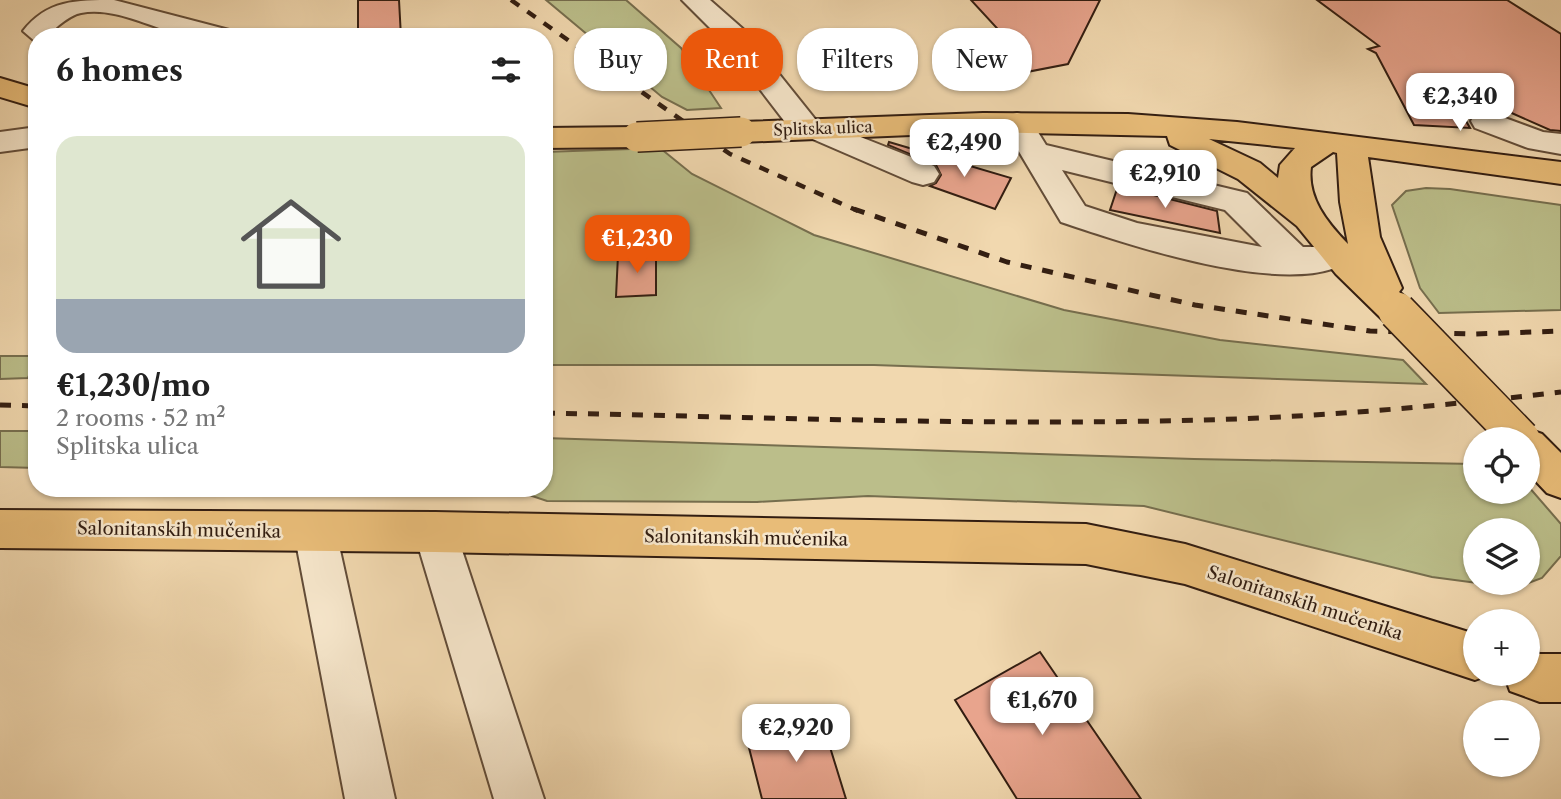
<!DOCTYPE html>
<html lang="en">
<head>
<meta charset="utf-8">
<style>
  body { margin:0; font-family:"Libre Caslon Text",serif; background:#f2f2f2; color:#222; height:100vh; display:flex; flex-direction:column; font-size:26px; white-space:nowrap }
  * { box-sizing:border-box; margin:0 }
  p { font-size:23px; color:#767676 }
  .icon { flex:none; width:38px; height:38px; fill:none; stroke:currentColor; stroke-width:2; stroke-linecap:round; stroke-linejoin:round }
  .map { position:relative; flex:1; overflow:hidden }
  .panel { position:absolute; left:28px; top:28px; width:525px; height:469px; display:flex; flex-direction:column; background:#fff; border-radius:28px; box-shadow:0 2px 5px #0004 }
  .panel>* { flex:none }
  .guide { position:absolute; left:574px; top:28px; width:665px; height:63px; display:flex; gap:14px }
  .fabs { position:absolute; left:1463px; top:427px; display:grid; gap:14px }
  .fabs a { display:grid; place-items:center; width:77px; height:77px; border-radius:50%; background:#fff; box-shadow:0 2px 5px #0004; font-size:35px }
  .price { position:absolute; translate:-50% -60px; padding:0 16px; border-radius:14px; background:#fff; color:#222; font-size:23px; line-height:46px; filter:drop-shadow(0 2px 4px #0008) }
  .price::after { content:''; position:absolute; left:50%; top:42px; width:21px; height:16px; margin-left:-10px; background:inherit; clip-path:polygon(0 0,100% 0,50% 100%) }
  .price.selected { background:#ea580c; color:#fff }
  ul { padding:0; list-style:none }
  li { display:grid; align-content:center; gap:14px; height:371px; padding:0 28px }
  li span { display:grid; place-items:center; height:217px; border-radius:21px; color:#555 }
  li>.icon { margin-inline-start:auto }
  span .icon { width:126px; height:126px; fill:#fffc; stroke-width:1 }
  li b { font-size:30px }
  h2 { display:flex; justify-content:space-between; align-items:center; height:84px; padding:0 28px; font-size:30px }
  .chip { padding:0 24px; border-radius:28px; background:#fff; box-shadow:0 2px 5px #0004; font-size:24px; line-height:63px }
  .chip.selected { background:#ea580c; color:#fff }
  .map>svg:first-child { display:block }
  .green { fill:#bbbe8a; stroke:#766e4e; stroke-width:2; fill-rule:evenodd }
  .building { fill:#e8a48d; stroke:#321d11; stroke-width:2 }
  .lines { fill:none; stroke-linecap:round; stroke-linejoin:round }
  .minor-casing { stroke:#624c38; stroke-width:4 }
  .major-casing { stroke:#321d11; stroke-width:4 }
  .minor { fill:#f6e6cb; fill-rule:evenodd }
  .major { fill:#e8bc78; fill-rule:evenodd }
  .rail-far1 { stroke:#321d11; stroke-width:4.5; stroke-dasharray:10 10; stroke-linecap:butt }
  .rail { stroke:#321d11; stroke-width:5; stroke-dasharray:11 11; stroke-linecap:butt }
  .major-bridge-far1-casing { stroke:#321d11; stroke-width:32; stroke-linecap:butt }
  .major-bridge-casing { stroke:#321d11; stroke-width:40; stroke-linecap:butt }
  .major-bridge-far1 { stroke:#e8bc78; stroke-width:29 }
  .major-bridge { stroke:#e8bc78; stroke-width:37 }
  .labels { text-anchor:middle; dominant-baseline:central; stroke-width:5; stroke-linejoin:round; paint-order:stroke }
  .far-street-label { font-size:16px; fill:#321d11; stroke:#f6e6cb }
  .street-label { font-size:18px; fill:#321d11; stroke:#f6e6cb }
</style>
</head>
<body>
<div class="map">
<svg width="1561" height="799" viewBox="0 0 1561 799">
  <rect width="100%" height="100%" fill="#f1d8af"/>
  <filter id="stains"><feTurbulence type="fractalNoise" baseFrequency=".00286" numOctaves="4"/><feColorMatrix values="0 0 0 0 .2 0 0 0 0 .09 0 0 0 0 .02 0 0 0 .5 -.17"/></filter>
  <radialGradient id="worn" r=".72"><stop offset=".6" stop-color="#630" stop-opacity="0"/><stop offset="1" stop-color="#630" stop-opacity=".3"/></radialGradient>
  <path class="green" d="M 546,0 L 626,0 L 681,48 L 721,108 L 687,110 L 662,97 Z
    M 660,148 L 692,174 L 814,235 L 1064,310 L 1220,340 L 1403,360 L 1426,384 L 874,365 L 544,365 L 544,152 Z
    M 1426,188 L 1450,189 L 1561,205 L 1561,310 L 1439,313 L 1420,288 L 1392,205 L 1406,191 Z
    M 0,356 L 37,356 L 28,378 L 0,379 Z
    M 0,431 L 37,431 L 37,468 L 0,467 Z
    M 544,438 L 1194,459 L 1475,464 L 1475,492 L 1528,492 L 1528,486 L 1561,524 L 1561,556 L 1542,578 L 1515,588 L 1432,577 L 1144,506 L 868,496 L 757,502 L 547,501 L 508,488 L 544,488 ZM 1475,530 L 1528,530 L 1528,583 L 1475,583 Z
    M 347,488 L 484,488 L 465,494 L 354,494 Z"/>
  <path class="building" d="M 358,0 L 399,0 L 401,37 L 358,37 Z
    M 971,0 L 1100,0 L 1068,64 L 960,85 L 937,52 L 1007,39 Z
    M 1317,0 L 1507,0 L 1561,34 L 1561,131 L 1550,130 L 1444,83 L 1470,128 L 1414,125 L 1376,53 L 1368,49 L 1379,46 Z
    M 889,142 L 1011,178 L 995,209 L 930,186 L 936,183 L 941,175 L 936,165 L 888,145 Z
    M 1143,154 L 1199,167 L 1212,174 L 1213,182 L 1126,161 L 1128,158 Z
    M 1118,186 L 1217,211 L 1220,233 L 1110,210 Z
    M 656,252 L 656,295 L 616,297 L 618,255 Z
    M 1040,652 L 1101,741 L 1141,799 L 1017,799 L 955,700 Z
    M 821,718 L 846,799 L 762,799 L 747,740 Z"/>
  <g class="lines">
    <g class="minor-casing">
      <path id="minor" d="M 114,0 L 233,31 L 236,37 C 222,37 207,39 193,37 C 157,32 118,6 81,13 C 70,15 61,24 53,30 L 58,37 L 37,37 L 37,43 L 23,31 C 47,0 76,0 114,0 Z
        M 682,0 L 710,0 L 743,29 L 815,119 L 934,166 L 939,174 L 934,182 L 923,185 L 912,182 L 808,137 L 795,135 L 723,41 Z
        M 1486,111 L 1543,132 L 1561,134 L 1561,154 L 1528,148 L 1475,128 L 1471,121 L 1475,114 Z
        M 1017,113 L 1028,116 L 1046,145 L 1247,193 L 1303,247 L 1320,247 L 1332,251 L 1337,260 L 1332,269 C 1265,290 1129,245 1061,222 L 1002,123 L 1006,116 ZM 1062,170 L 1225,210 L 1262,247 L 1137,223 L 1085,206 Z
        M 37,127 L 37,147 L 0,152 L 0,132 Z
        M 315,512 L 330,518 L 336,532 L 395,799 L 345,799 L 294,532 L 300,518 Z
        M 435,512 L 450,518 L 456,532 L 544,799 L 494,799 L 414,532 L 420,518 Z"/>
    </g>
    <g class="major-casing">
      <path id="major" d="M 0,78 L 37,89 L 37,108 L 0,97 Z
        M 983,113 L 1128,114 L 1237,122 L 1561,162 L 1561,184 L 1368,157 L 1380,237 L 1402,288 L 1399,292 L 1410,301 L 1415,311 L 1410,321 L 1397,325 L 1384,321 L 1336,274 L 1297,226 L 1238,179 L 1170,145 L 1167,136 L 983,132 L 741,142 L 730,139 L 726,132 L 730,125 L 741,122 ZM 1209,139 L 1295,148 L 1280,165 L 1278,178 L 1260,163 ZM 1333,152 L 1337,153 L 1340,202 L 1348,244 C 1327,222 1307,198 1311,167 Z
        M 637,127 L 648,130 L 652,137 L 648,144 L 637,147 L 544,148 L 544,128 Z
        M 1528,429 L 1542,434 L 1561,453 L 1561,498 L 1547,493 L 1528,473 L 1528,439 L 1511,439 L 1514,434 Z
        M 0,510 L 435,512 L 1086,524 L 1185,544 L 1475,634 L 1475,674 L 1491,674 L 1475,680 L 1185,584 L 1086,564 L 435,552 L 0,548 Z
        M 1528,651 L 1540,654 L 1561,654 L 1561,702 L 1540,702 L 1510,691 L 1504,674 L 1528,674 Z"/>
    </g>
    <use href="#minor" class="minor"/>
    <use href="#major" class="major"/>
    <path class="rail-far1" d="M 511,0 L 730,154 L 858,211"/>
    <path class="rail" d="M 854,209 L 1007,262 L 1195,305 L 1370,331 L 1476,334 L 1561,331
      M 0,405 L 37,406
      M 544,413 C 763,417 982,426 1202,420 C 1322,417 1441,406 1561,392"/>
    <g class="major-bridge-far1-casing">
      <path id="major-bridge-far1" d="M 637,137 L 741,132"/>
    </g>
    <g class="major-bridge-casing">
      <path id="major-bridge" d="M 1397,311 L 1521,439"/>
    </g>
    <use href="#major-bridge-far1" class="major-bridge-far1"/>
    <use href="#major-bridge" class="major-bridge"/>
  </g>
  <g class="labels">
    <g class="far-street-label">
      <text transform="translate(823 128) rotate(-2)">Splitska ulica</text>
    </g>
    <g class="street-label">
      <text transform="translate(179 530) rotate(1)">Salonitanskih mučenika</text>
      <text transform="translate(746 538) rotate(1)">Salonitanskih mučenika</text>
      <text transform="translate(1305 603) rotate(18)">Salonitanskih mučenika</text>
    </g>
  </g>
  <rect width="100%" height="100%" filter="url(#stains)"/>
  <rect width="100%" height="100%" fill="url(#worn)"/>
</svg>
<div class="fabs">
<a><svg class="icon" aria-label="locate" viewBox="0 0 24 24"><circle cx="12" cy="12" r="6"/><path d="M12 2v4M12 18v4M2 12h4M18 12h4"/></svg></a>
<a><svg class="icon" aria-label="layers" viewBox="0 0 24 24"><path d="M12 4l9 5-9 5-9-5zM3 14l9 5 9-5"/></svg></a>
<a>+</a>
<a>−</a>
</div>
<b class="price" style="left:1460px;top:133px">€2,340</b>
<b class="price" style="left:964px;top:179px">€2,490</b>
<b class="price" style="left:1165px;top:210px">€2,910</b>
<b class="price selected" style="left:637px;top:275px">€1,230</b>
<b class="price" style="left:1042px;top:737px">€1,670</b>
<b class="price" style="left:796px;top:764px">€2,920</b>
<div class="guide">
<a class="chip">Buy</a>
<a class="chip selected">Rent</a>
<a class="chip">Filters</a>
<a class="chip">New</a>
</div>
<section class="panel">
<h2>6 homes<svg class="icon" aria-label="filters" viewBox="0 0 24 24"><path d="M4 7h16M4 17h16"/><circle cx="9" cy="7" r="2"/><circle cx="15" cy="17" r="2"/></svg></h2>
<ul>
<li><span style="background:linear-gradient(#dfe7d0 75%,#9aa5b1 0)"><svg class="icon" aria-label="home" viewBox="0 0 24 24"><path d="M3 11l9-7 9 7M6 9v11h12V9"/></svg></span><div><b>€1,230/mo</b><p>2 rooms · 52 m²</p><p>Splitska ulica</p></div></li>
</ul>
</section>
</div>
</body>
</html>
